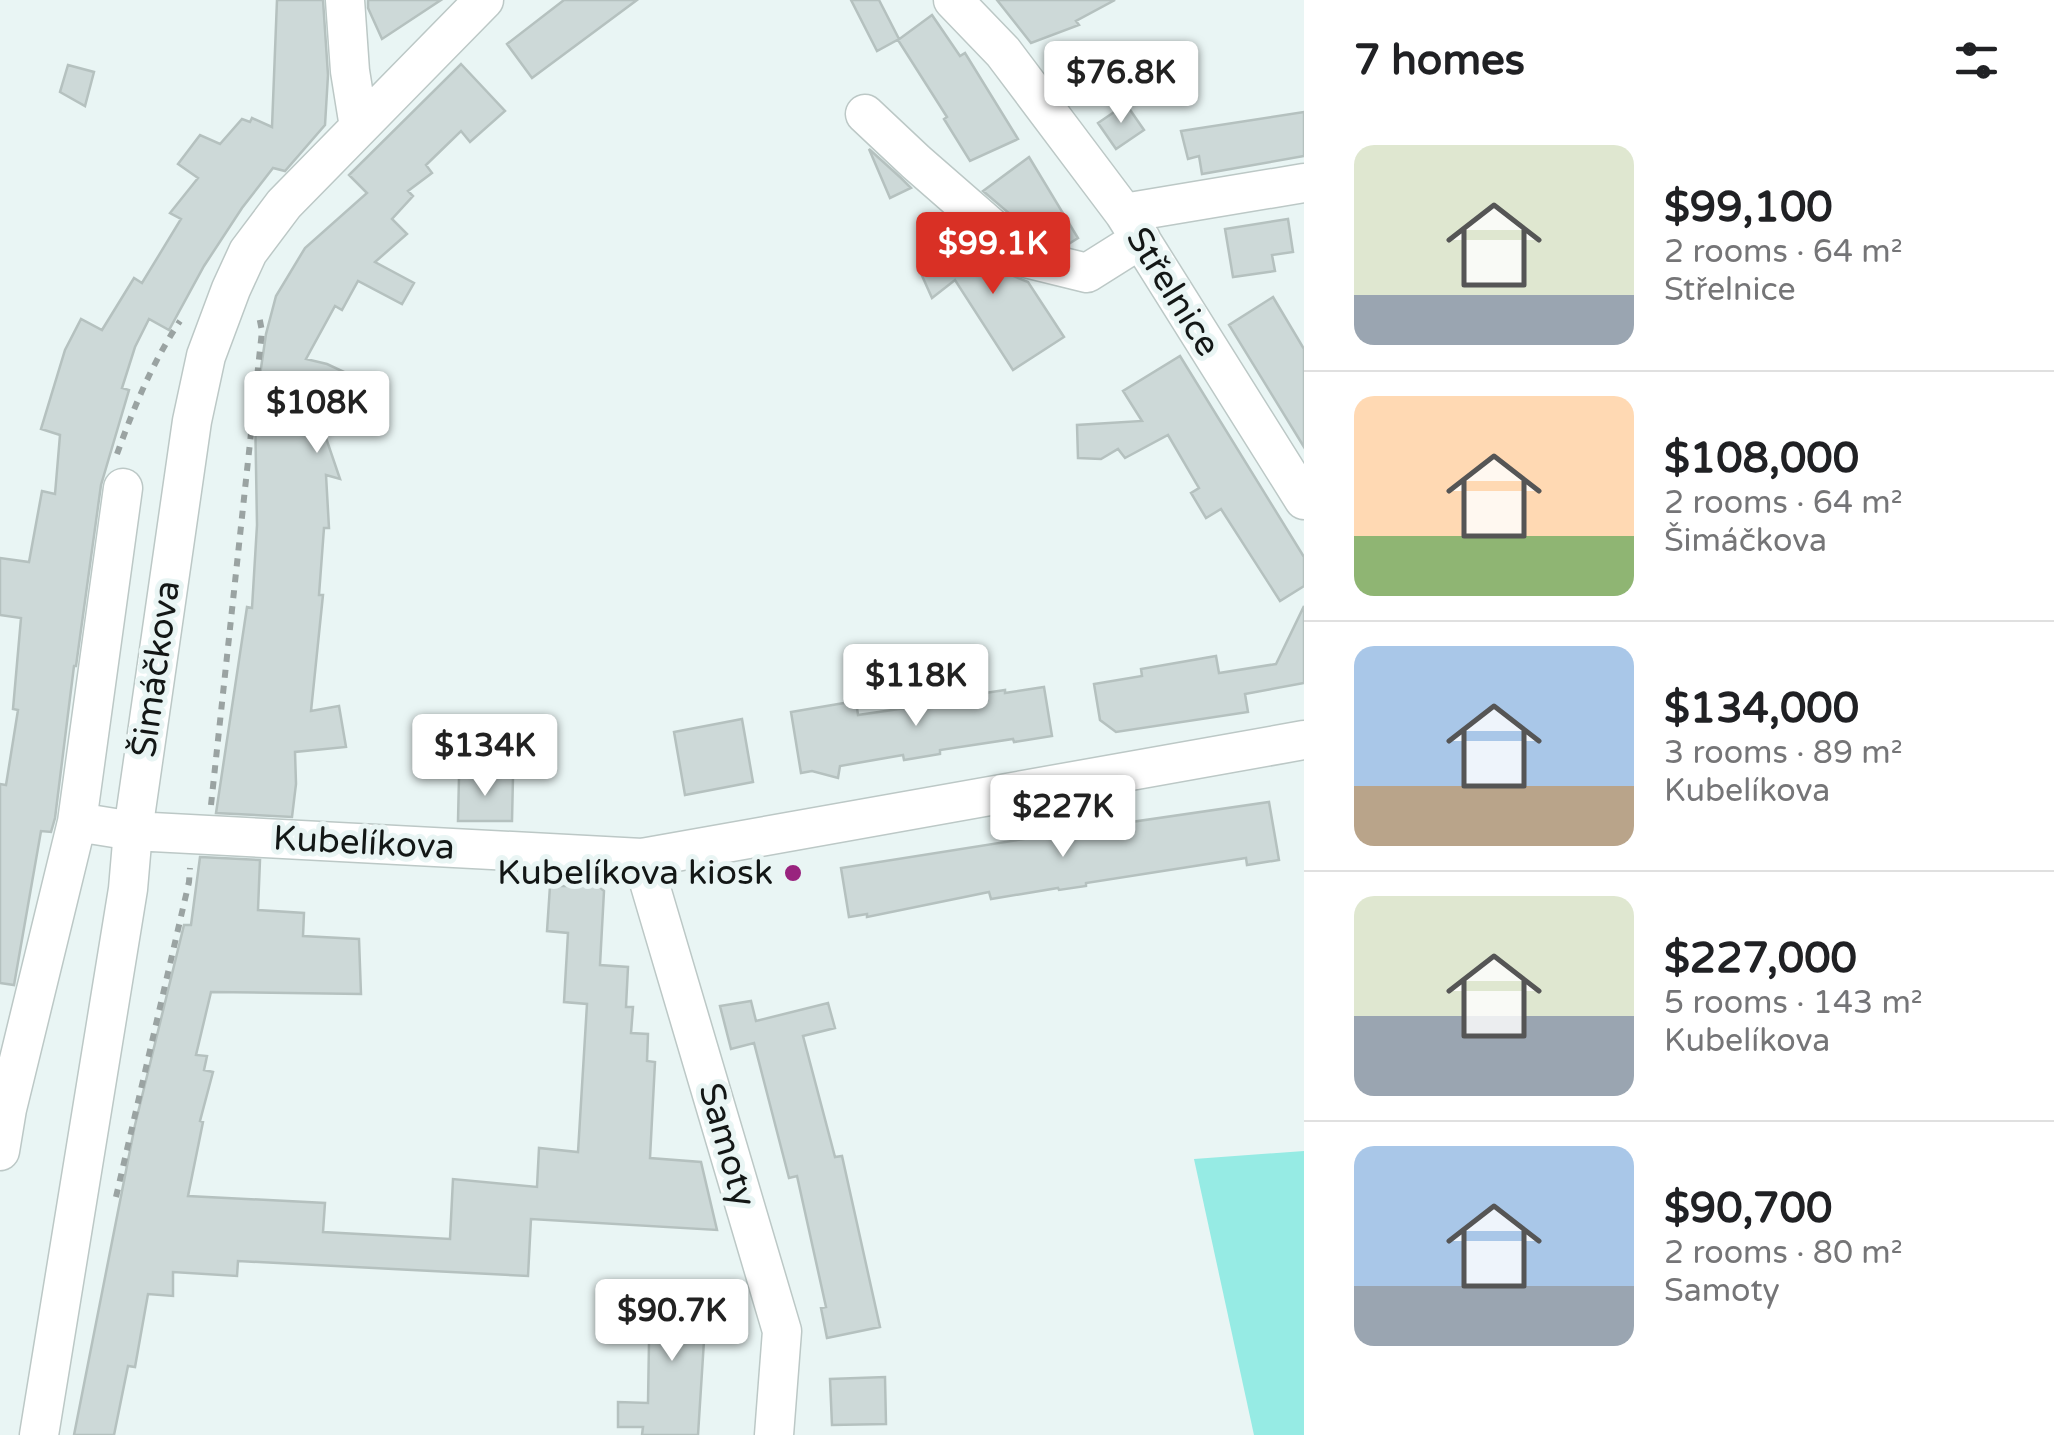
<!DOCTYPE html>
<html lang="en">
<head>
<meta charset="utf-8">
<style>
  body { margin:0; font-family:"Varela Round",sans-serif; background:#f6f6f6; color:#202124; height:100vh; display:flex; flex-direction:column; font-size:38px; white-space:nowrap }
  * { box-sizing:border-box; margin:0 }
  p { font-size:32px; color:#757577 }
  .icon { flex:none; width:55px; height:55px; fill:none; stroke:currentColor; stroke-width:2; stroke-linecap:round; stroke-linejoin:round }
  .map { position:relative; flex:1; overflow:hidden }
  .side { display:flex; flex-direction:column; background:#fff; width:750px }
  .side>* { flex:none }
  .price { position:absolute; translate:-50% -85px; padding:0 22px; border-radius:10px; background:#fff; color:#222; font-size:32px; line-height:65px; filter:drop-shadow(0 2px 5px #0008) }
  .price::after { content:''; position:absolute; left:50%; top:60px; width:30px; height:22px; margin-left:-15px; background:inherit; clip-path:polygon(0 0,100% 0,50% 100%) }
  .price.current { background:#d93025; color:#fff }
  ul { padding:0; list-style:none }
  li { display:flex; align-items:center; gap:30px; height:250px; padding:0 50px }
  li+li { border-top:2px solid #e0e0e0 }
  li span { display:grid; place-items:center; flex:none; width:280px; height:200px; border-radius:20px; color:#555 }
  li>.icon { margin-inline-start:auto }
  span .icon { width:120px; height:120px; fill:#fffc; stroke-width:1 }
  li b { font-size:42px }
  h2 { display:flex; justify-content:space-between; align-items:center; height:120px; padding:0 50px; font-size:42px }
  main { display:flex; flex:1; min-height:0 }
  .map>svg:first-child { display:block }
  .green { fill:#96ebe4 }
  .building { fill:#cdd9d8; stroke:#b5c1bf; stroke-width:2.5 }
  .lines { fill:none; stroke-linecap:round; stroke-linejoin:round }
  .minor-casing { stroke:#bcc8c6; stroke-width:41 }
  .path { stroke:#9aa3a2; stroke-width:6; stroke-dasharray:8 8; stroke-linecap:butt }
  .minor { stroke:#fff; stroke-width:38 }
  .poi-dot { fill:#99237e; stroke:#e9f5f4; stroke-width:4 }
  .labels { text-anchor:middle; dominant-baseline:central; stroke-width:10; stroke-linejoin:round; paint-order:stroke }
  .street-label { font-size:35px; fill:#131716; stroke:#e9f5f4 }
  .poi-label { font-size:35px; fill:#131716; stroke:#e9f5f4; text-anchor:end }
</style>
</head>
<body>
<main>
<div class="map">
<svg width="1304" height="1435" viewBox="0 0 1304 1435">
  <rect width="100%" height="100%" fill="#e9f5f4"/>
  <path class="green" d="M 1304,1151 L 1304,1435 L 1254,1435 L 1194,1159 Z"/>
  <path class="building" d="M 277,0 L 323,0 L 328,75 L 325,125 L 285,171 L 273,168 L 242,208 L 204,266 L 169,330 L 149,319 L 135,347 L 122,388 L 129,390 L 101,485 L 76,666 L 74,666 L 55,818 L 51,832 L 41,831 L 14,985 L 0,983 L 0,784 L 6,785 L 18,710 L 13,709 L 21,618 L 0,615 L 0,558 L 29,562 L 42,491 L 55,494 L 60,435 L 41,429 L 65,350 L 81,319 L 102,330 L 134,278 L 142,283 L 181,219 L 170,213 L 198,178 L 178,164 L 200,135 L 220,144 L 242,119 L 250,122 L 252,118 L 272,127 Z
    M 368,0 L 441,0 L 382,39 L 368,8 Z
    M 564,0 L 637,0 L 532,78 L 507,44 Z
    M 851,0 L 879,0 L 899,39 L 877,51 Z
    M 997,0 L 1115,0 L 1076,21 L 1079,25 L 1031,43 Z
    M 932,15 L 960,56 L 965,53 L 1018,139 L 970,161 L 944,119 L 947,117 L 898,40 Z
    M 461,64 L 505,111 L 470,142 L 461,131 L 426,165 L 432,173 L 408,191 L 413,196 L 392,219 L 407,234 L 375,262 L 414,283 L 402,304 L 358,281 L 342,310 L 335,306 L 306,359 L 327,364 L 370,384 L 358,410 L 332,398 L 326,438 L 340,479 L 326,475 L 329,528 L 324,528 L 319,595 L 323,595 L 311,711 L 339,706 L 346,747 L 295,752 L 296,784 L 292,817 L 216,813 L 247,607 L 252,608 L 257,525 L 255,409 L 266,334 L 276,296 L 305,248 L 367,193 L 349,175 Z
    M 68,65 L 94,72 L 85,106 L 60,92 Z
    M 1126,104 L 1144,130 L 1116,149 L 1098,123 Z
    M 1304,112 L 1304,156 L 1202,174 L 1199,156 L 1188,159 L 1181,131 Z
    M 869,149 L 901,178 L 911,188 L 890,198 Z
    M 1029,157 L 1078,238 L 1067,245 L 1037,237 L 983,191 Z
    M 946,218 L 1011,275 L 1028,282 L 1064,337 L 1013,370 L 955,280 L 932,298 L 919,269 L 950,247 L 935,227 Z
    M 1288,219 L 1293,252 L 1272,255 L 1275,271 L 1233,277 L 1225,229 Z
    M 1273,297 L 1304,349 L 1304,447 L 1229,325 Z
    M 1180,356 L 1304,557 L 1304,586 L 1280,601 L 1221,509 L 1206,518 L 1191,493 L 1199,488 L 1168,435 L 1125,458 L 1118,449 L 1101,459 L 1078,458 L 1077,425 L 1142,421 L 1123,391 Z
    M 1304,606 L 1304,683 L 1245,694 L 1248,712 L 1116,732 L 1100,720 L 1094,684 L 1142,676 L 1141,669 L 1216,656 L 1219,673 L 1276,664 Z
    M 1044,687 L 1052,736 L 1014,742 L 1013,739 L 940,750 L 940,754 L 904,760 L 903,755 L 840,766 L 838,778 L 812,771 L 801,773 L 791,712 L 856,701 L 858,715 L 933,704 L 932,701 L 1005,690 L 1005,693 Z
    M 742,719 L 753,782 L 685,795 L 674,732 Z
    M 459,777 L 513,777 L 512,821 L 458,821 Z
    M 1269,802 L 1279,860 L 1247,865 L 1246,858 L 1086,883 L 1086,886 L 1059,890 L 1058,888 L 991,899 L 989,892 L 867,917 L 867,914 L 849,917 L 841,868 L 1049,835 L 1049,832 L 1075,827 L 1076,830 Z
    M 200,857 L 260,860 L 258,910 L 304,913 L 303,936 L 359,939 L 361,994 L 211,992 L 196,1055 L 207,1056 L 204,1070 L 213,1072 L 200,1121 L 203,1122 L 188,1196 L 325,1203 L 323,1232 L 450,1239 L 453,1179 L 537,1187 L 539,1148 L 578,1152 L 587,1004 L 564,1002 L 568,933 L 547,931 L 550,886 L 578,886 L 585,883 L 594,882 L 604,891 L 600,965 L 628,967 L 626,1007 L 633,1007 L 631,1033 L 648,1034 L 647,1061 L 655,1062 L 650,1158 L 701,1162 L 717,1230 L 531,1219 L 528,1276 L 238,1261 L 237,1276 L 173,1272 L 173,1296 L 148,1294 L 135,1367 L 128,1366 L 114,1435 L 74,1435 L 135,1125 L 184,925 L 191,925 Z
    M 751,1001 L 756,1021 L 828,1003 L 835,1028 L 803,1036 L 835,1157 L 842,1156 L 880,1327 L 827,1338 L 821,1308 L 826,1307 L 797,1176 L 789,1178 L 754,1043 L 731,1049 L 720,1006 Z
    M 650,1282 L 700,1284 L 699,1308 L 706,1309 L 698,1435 L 642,1435 L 643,1427 L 618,1427 L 618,1402 L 648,1403 Z
    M 885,1377 L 886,1424 L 832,1425 L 830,1379 Z"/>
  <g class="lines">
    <g class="minor-casing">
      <path id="minor" d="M 345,0 L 350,71 L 359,127
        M 953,0 L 1003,52 L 1124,213 L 1304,500
        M 865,114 L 916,162 L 1026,258 L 1087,273 L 1141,239
        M 1124,213 L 1304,183
        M 77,822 L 133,831 L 642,858 L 1304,740
        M 642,858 L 782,1331 L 774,1435
        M 0,1151 L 7,1109 L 77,822 L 123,488
        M 39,1435 L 128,889 L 133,831 L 192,421 L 206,356 L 231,289 L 248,252 L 284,204 L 484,0"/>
    </g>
    <path class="path" d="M 117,454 C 134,407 152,363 180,321
      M 211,805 L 262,331 L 259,316
      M 116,1197 L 189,882 L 190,868"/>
    <use href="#minor" class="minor"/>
  </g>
  <circle class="poi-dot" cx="793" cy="873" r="10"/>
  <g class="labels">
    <g class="street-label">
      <text transform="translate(1173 292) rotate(58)">Střelnice</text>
      <text transform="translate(156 669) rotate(-82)">Šimáčkova</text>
      <text transform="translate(364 843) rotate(3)">Kubelíkova</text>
      <text transform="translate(727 1145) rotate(74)">Samoty</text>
    </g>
    <g class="poi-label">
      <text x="773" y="873">Kubelíkova kiosk</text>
    </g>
  </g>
</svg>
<b class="price" style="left:1121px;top:126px">$76.8K</b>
<b class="price current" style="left:993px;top:297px">$99.1K</b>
<b class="price" style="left:317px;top:456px">$108K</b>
<b class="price" style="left:916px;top:729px">$118K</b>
<b class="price" style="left:485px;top:799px">$134K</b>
<b class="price" style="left:1063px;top:860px">$227K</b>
<b class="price" style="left:672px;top:1364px">$90.7K</b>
</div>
<section class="side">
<h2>7 homes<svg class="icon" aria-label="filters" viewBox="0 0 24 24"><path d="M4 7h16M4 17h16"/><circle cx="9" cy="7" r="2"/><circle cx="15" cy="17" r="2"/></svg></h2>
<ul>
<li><span style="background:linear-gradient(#dfe7d0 75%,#9aa5b1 0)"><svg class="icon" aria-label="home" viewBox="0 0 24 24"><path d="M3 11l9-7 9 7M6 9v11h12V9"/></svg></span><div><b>$99,100</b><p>2 rooms · 64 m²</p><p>Střelnice</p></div></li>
<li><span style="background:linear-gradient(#ffd9b3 70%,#8fb573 0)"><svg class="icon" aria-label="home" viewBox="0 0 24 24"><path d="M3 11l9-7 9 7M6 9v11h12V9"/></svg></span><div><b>$108,000</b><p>2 rooms · 64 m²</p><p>Šimáčkova</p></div></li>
<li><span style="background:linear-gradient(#a9c7e8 70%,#b9a48a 0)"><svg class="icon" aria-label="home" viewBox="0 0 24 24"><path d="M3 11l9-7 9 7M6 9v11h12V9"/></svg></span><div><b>$134,000</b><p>3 rooms · 89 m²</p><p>Kubelíkova</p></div></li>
<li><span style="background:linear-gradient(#dfe7d0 60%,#9aa5b1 0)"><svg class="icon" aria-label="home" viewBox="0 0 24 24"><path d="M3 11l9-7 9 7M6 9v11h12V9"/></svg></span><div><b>$227,000</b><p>5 rooms · 143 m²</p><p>Kubelíkova</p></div></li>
<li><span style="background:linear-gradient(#a9c7e8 70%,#9aa5b1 0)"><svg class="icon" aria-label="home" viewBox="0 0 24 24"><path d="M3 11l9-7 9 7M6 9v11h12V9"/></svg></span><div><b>$90,700</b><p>2 rooms · 80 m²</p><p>Samoty</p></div></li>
</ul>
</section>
</main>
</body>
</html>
